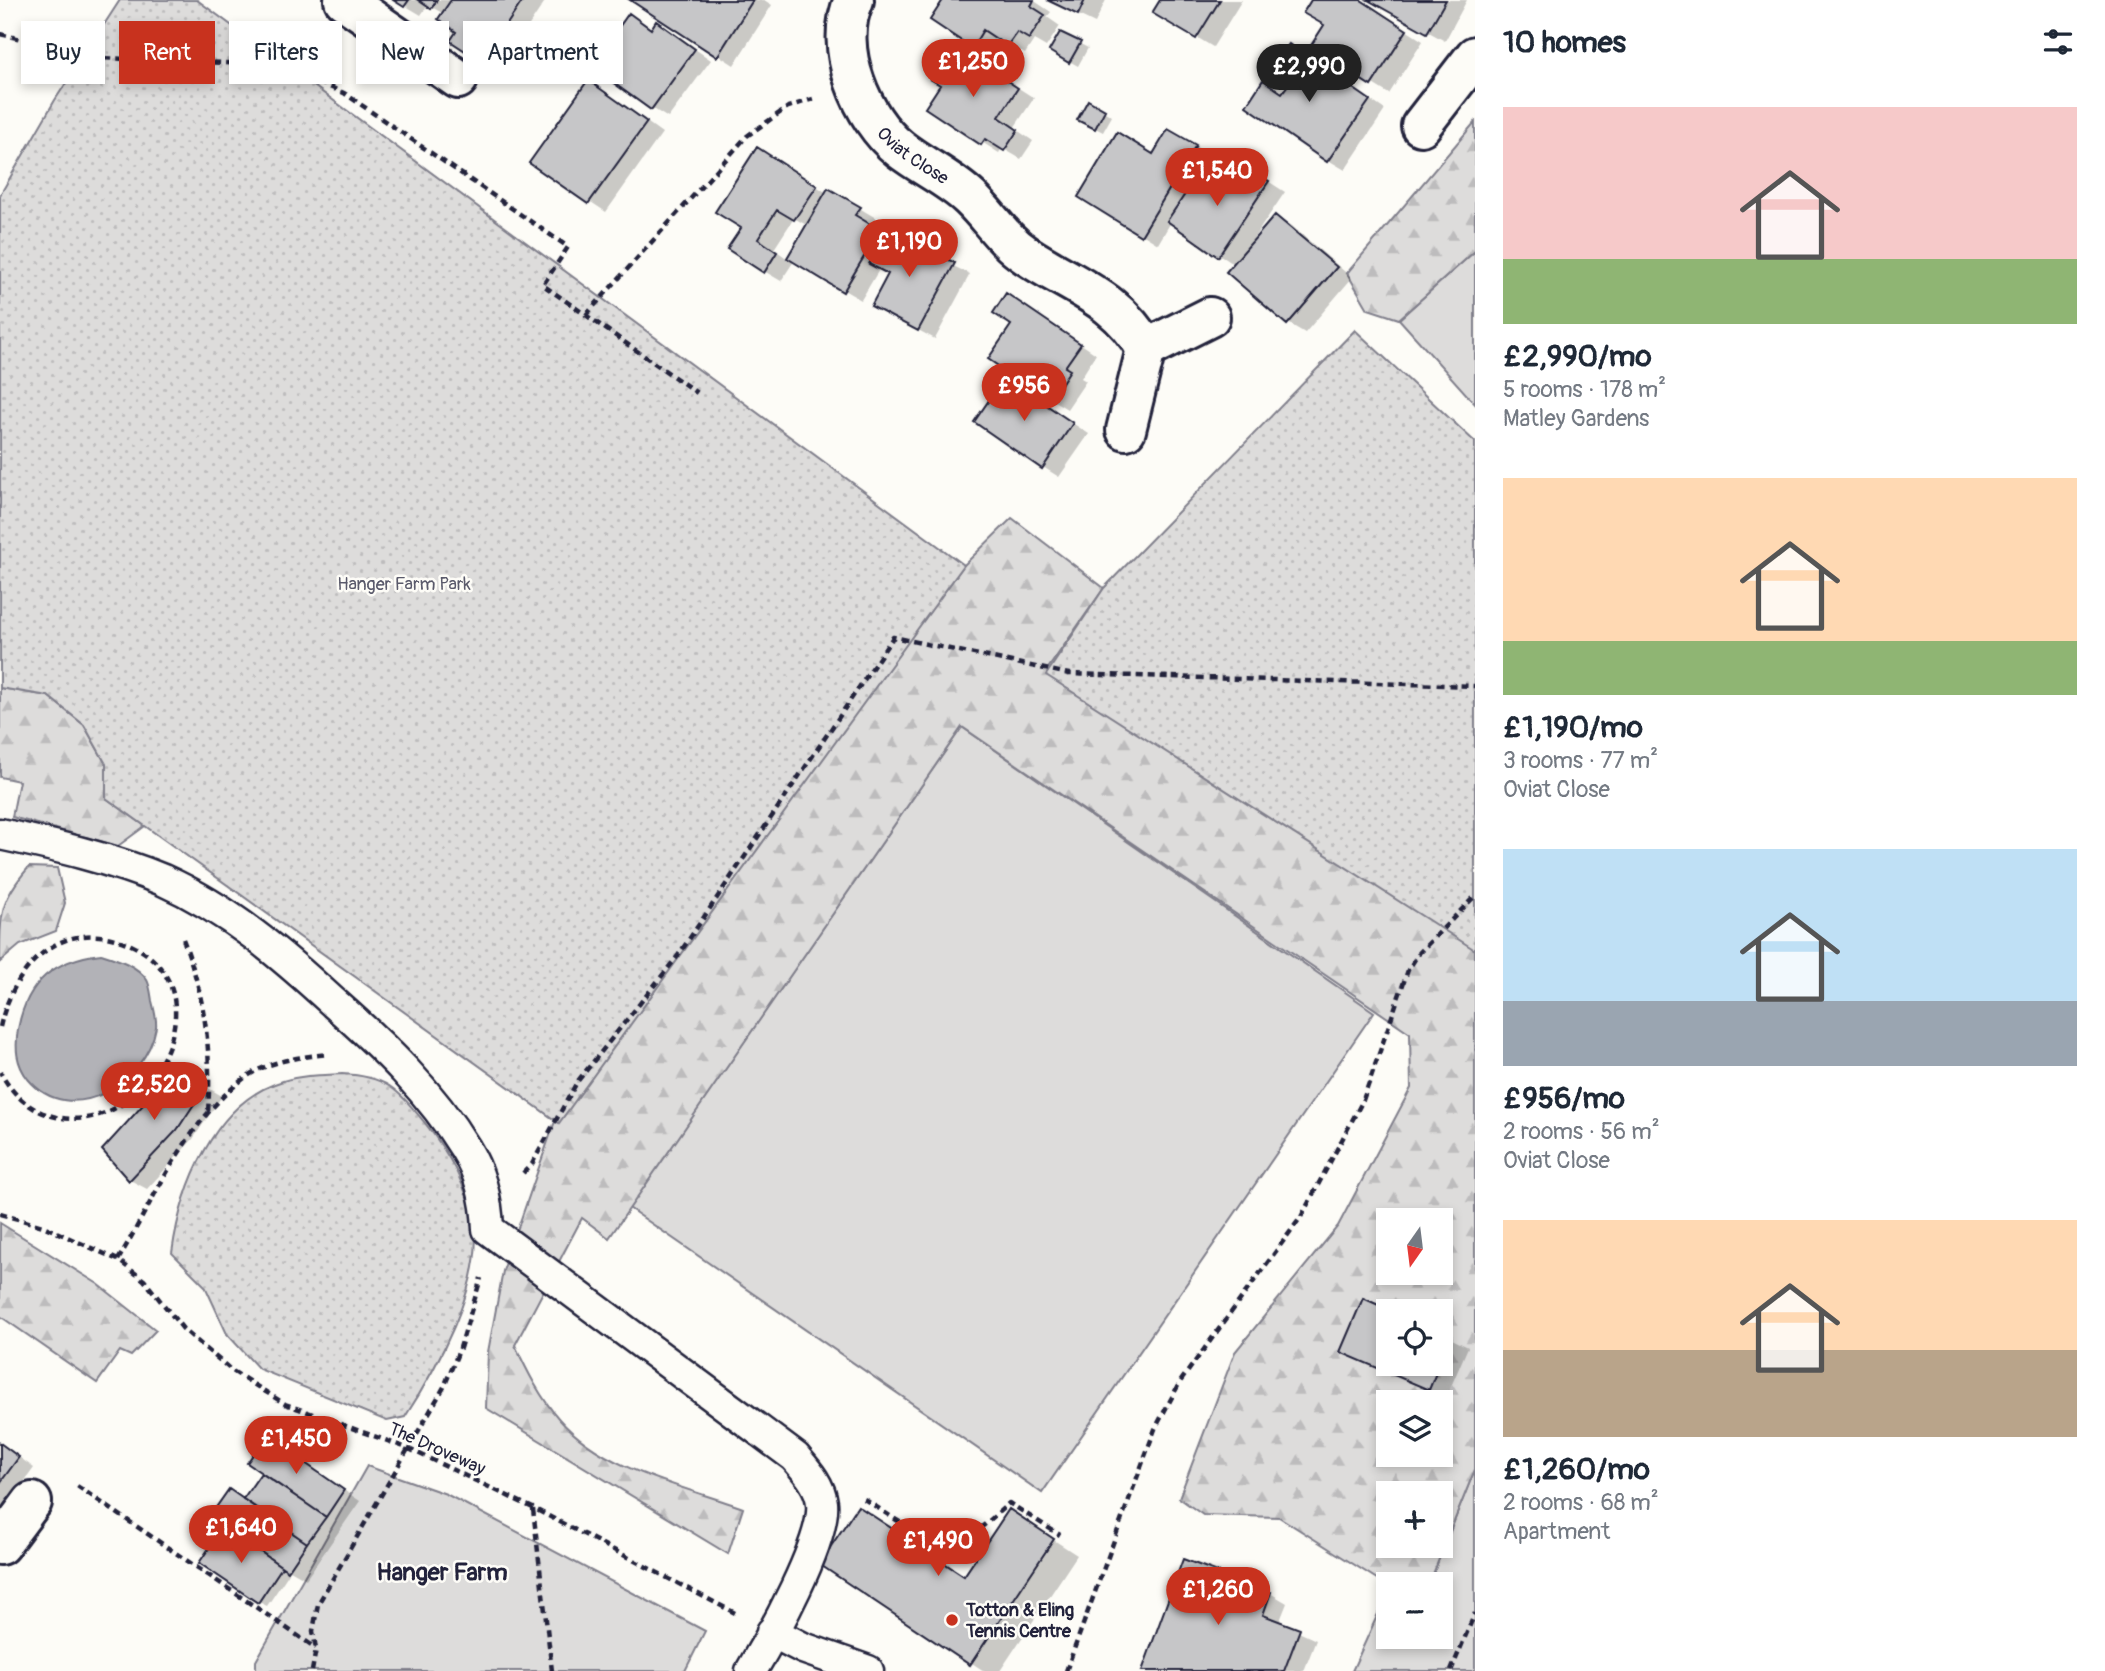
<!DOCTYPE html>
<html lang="en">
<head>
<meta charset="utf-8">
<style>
  body { margin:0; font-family:Pangolin,sans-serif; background:#f2f2f3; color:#1f2937; height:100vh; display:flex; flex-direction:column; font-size:26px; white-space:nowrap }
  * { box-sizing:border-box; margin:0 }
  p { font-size:23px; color:#747a83 }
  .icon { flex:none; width:38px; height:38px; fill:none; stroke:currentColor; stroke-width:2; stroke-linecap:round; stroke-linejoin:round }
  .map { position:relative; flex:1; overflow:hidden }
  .panel { display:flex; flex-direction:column; background:#fff; width:630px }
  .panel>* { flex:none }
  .top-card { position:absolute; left:21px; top:21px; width:665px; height:63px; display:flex; gap:14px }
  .needle { width:46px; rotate:194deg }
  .controls { position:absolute; left:1376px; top:1208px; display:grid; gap:14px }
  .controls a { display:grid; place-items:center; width:77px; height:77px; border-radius:0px; background:#fff; box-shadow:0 4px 10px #0003; font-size:35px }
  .price { position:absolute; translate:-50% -60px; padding:0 16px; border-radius:24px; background:#c8321e; color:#fff; font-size:23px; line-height:46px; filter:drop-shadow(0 2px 4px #0008) }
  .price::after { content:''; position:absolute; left:50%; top:42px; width:21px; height:16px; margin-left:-10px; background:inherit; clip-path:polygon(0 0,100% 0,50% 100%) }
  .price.selected { background:#222; color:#fff }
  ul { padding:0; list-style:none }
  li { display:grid; align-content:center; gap:14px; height:371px; padding:0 28px }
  li span { display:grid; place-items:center; height:217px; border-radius:0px; color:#555 }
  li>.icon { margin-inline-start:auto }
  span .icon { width:126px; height:126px; fill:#fffc; stroke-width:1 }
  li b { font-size:30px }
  h2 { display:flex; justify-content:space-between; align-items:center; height:84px; padding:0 28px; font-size:30px }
  .pill { padding:0 24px; border-radius:0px; background:#fff; box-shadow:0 4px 10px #0003; font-size:24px; line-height:63px }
  .pill.selected { background:#c8321e; color:#fff }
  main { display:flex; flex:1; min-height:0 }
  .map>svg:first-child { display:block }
  .green { fill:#dddcdb; stroke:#807f8b; stroke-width:2 }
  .forest { fill:url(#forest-firs); stroke:#807f8b; stroke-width:2; fill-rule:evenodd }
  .park { fill:url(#park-dots); stroke:#807f8b; stroke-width:2 }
  .water { fill:#b2b2b7; stroke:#787885; stroke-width:2 }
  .shadow { fill:#0003; fill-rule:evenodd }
  .building { fill:#c6c6c8; stroke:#22223b; stroke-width:2 }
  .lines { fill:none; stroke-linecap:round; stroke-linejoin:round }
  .lane-casing { stroke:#22223b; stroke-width:35 }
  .street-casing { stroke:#22223b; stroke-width:44 }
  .path { stroke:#22223b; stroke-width:4.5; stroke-dasharray:7 5; stroke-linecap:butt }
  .lane { stroke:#fdfcf7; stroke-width:30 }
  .street { stroke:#fdfcf7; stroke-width:38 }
  .poi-dot { fill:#c8321e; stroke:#fdfcf7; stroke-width:2.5 }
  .labels { text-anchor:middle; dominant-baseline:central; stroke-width:5; stroke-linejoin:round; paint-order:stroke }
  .street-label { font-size:18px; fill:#22223b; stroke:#fdfcf7 }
  .park-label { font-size:18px; fill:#5a5a6b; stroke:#fdfcf7 }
  .poi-label { font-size:18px; font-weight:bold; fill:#22223b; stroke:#fdfcf7; text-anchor:start }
  .district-label { font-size:24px; font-weight:bold; fill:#22223b; stroke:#fdfcf7 }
</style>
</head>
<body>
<main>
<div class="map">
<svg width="1475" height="1671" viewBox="0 0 1475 1671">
  <defs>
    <pattern id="forest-firs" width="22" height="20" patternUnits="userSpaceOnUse" patternTransform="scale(1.75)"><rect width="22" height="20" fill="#dddcdb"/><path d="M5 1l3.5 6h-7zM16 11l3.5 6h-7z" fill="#bdbcbd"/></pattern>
    <pattern id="park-dots" width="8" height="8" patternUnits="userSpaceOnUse" patternTransform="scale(1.75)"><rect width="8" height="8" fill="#dddcdb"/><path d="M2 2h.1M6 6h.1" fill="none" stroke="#bdbcbd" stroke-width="1.8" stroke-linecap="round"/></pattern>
  </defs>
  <rect width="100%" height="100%" fill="#fdfcf7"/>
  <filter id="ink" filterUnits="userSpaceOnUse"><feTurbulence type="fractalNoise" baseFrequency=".0143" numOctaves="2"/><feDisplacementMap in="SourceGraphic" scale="14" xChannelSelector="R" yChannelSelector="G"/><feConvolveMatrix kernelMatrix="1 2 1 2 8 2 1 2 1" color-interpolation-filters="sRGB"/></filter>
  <g filter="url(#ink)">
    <path class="green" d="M 1475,251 L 1475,404 L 1399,319 Z
      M 962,727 L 1374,1012 L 1042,1493 L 629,1208 Z
      M 367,1466 L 446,1494 L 705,1631 L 685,1671 L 256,1671 L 256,1661 Z
      M 1475,1469 L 1475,1671 L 1352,1671 L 1388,1592 L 1388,1636 L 1440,1636 L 1440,1584 L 1429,1584 Z"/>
    <path class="forest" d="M 1475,122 L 1475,251 L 1399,319 L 1368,309 L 1347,273 Z
      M 1012,518 L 1104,588 L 1047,670 L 1475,949 L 1475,1469 L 1429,1584 L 1388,1586 L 1279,1517 L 1203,1515 L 1179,1498 L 1235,1352 L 1338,1226 L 1411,1088 L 1410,1033 L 962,727 L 609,1238 L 582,1218 L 515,1345 C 527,1371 540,1397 559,1419 C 603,1470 682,1486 743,1508 L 728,1554 L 486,1408 L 488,1352 L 503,1271 L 554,1124 L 964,565 ZM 1388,1220 L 1440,1220 L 1440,1272 L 1388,1272 ZM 1388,1311 L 1440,1311 L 1440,1363 L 1388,1363 ZM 1388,1402 L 1440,1402 L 1440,1454 L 1388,1454 ZM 1388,1493 L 1440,1493 L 1440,1545 L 1388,1545 Z
      M 0,688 L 48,696 L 84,725 L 106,764 L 106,798 L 145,826 L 118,846 L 12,817 L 19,781 L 0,777 Z
      M 29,867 L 57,868 L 65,903 L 56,931 L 20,945 L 0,962 C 0,914 0,900 29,867 Z
      M 0,1223 L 98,1284 L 156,1330 L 131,1356 L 120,1351 L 97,1383 L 0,1316 Z"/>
    <path class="park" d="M 120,0 L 197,0 L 964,565 L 559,1123 L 106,798 L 106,764 L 84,725 L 48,696 L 0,688 L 0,195 L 55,100 Z
      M 1355,330 L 1475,442 L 1475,950 L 1046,675 L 1104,588 Z
      M 342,1074 C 387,1076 397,1089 425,1123 C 448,1151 470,1191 475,1229 C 482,1285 435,1371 405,1417 L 387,1421 L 259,1369 L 227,1334 L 205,1286 L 172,1253 C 181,1188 213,1102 283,1081 C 302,1075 323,1075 342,1074 Z"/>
    <path class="water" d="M 101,954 C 117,959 137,965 147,980 C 150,985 151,995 152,1001 C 154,1009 157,1019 156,1027 C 146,1083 71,1130 28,1079 C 16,1064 15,1048 18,1029 C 27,981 54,960 101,954 Z"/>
    <path class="shadow" d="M 396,0 L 546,0 L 499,70 L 452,40 L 458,32 L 444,14 L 428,5 L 421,15 Z
      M 632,0 L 764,0 L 772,5 L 734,65 Z
      M 945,0 L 1033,0 L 1051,12 L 1047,17 L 1060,26 L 1046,47 L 1034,40 L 1025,54 L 1000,39 L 989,56 L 973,46 Z
      M 1047,0 L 1106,0 L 1095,23 Z
      M 1162,0 L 1242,0 L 1213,47 L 1155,12 Z
      M 1313,0 L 1359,0 L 1423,41 L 1389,94 L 1312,47 L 1326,25 Z
      M 1371,0 L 1467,0 L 1445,41 Z
      M 629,16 L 653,30 L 657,23 L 711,60 L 668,118 L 652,108 L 612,39 Z
      M 1061,34 L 1088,48 L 1078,66 L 1051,51 Z
      M 1306,56 L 1385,110 L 1345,170 L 1328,160 L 1283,94 Z
      M 970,57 L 1034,98 L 1014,128 L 1033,141 L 1021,159 L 1002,148 L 999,153 L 927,107 Z
      M 605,92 L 662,133 L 606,212 L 532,163 Z
      M 1089,103 L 1112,116 L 1103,132 L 1080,120 Z
      M 1169,131 L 1212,156 L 1202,171 L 1229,188 L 1260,176 L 1285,192 L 1251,242 L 1253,244 L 1276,217 L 1292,226 L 1352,278 L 1305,333 L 1288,323 L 1235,265 L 1171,222 L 1158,244 L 1142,234 L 1154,156 Z
      M 774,159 L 827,193 L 829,190 L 876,218 L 871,227 L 970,274 L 935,339 L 890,315 L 890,274 L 880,268 L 861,300 L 794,261 L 781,281 L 764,271 L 744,227 ZM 794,218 L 808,226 L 788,259 L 774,249 Z
      M 1023,305 L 1096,354 L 1081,378 L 1086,381 L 1067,409 L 1051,399 L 1013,325 Z
      M 1006,379 L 1089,434 L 1059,477 L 1043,467 Z
      M 171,1066 L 222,1096 L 193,1139 L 147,1189 L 130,1180 L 104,1150 L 145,1106 Z
      M 1440,1333 L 1468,1347 L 1446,1398 L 1342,1351 L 1388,1363 L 1440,1363 Z
      M 266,1438 L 360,1501 L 306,1579 L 283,1566 L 282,1568 L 289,1573 L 267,1606 L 259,1602 L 232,1533 L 244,1500 L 263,1472 Z
      M 0,1443 L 34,1468 L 0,1515 Z
      M 858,1508 L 965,1577 L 1009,1511 L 1077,1555 L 1000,1671 L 984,1671 L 822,1564 Z
      M 1270,1593 L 1287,1603 L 1279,1623 L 1316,1640 L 1304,1671 L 1144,1671 Z"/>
    <path class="building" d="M 393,0 L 409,0 L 404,7 Z
      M 418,0 L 437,0 L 431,9 Z
      M 451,0 L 523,0 L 482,62 L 450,41 L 456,32 L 438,19 Z
      M 630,0 L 753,0 L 717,57 Z
      M 943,0 L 1034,0 L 1031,6 L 1045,15 L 1029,39 L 1017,32 L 1007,46 L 983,30 L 972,48 L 930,20 Z
      M 1047,0 L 1085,0 L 1078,15 Z
      M 1160,0 L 1220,0 L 1196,39 L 1152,13 Z
      M 1311,0 L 1361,0 L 1407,30 L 1371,86 L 1310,47 L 1324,25 L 1303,13 Z
      M 1368,0 L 1446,0 L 1427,33 Z
      M 629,13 L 651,29 L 656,21 L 695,49 L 651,110 L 572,53 L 592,25 L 611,38 Z
      M 1060,32 L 1081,42 L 1069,63 L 1049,51 Z
      M 1289,44 L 1370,100 L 1327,162 L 1246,106 L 1263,80 L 1282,93 L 1290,82 L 1271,69 Z
      M 953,45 L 1018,88 L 999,117 L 1018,130 L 1004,151 L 985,139 L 981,145 L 925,108 L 940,85 L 930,79 Z
      M 588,80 L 647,122 L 588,204 L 529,163 Z
      M 1088,100 L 1105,110 L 1095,129 L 1077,120 Z
      M 1168,129 L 1196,145 L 1141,236 L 1078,197 L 1117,132 L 1153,154 Z
      M 757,147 L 817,186 L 794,220 L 777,210 L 758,239 L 777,252 L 764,273 L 727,249 L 741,228 L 715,212 Z
      M 1243,164 L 1269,181 L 1218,257 L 1167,221 L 1202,169 L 1228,187 Z
      M 828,188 L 861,207 L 855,215 L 880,230 L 843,292 L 787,258 Z
      M 1275,215 L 1337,267 L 1287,325 L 1226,272 Z
      M 888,228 L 955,263 L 918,331 L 871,306 L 888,274 L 869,264 Z
      M 1006,293 L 1081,344 L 1065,367 L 1070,370 L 1050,401 L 988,359 L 1011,325 L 993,313 Z
      M 1005,377 L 1073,423 L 1042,469 L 974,422 Z
      M 171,1064 L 206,1086 L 177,1130 L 129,1181 L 102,1150 L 143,1105 Z
      M 1363,1298 L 1392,1311 L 1388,1311 L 1388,1363 L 1440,1363 L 1429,1390 L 1340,1352 Z
      M 1440,1331 L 1452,1336 L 1440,1363 Z
      M 266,1436 L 344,1490 L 326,1517 L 247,1463 Z
      M 0,1443 L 19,1457 L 0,1483 Z
      M 261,1473 L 326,1517 L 307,1543 L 243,1499 Z
      M 229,1489 L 307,1543 L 288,1571 L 210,1516 Z
      M 858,1506 L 964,1576 L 1009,1509 L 1054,1539 L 970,1665 L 819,1564 Z
      M 224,1526 L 282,1567 L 258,1603 L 199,1563 Z
      M 1183,1559 L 1271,1592 L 1263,1615 L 1300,1629 L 1284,1671 L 1142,1671 Z"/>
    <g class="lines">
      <g class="lane-casing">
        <path id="lane" d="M 0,834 C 56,846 110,858 163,880 C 228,909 282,955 334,1003 C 383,1046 431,1092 465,1148 C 480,1172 487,1201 488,1229 L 795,1457 C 807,1471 820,1485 822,1503 C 826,1540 771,1638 751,1671
          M 772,1632 L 803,1648 L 868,1671"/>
      </g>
      <g class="street-casing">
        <g id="street">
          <path d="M 344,0 L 458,79"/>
          <path id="s1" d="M 854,0 C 832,48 862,119 900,149 C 923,167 949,178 970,198 C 990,217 1003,240 1026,255 C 1072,286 1117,297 1146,349"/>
          <path d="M 1421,126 L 1475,56"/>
          <path d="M 1126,430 L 1146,349 L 1210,317"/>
          <path d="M 0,1545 L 32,1502"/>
        </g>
      </g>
      <path class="path" d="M 0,34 L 102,58 L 250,64 L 304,76 L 344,93 L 568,247 L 543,285 L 697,393
        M 586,315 L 747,136 L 788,107 L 813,99
        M 183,939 C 205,996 212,1051 208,1112
        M 0,1027 C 14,964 64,914 131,945 C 227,990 150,1137 56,1117 C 30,1111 13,1095 0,1072
        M 523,1173 L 532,1164 L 577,1082 L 677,957 L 893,637 L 1069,674 L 1475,686
        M 0,1214 L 43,1226 L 118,1260 L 144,1280 L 183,1329 L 231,1370 L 285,1404 L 407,1448 L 533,1508 L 735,1613
        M 118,1260 C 154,1199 186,1123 242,1080 C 266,1061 299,1057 328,1054
        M 77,1486 L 316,1648
        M 864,1499 C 882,1510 933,1547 951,1544 C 972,1539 994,1516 1009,1503 L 1060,1535
        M 533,1509 L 552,1671
        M 312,1671 L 316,1649 L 313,1631 L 318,1604 L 444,1387 L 460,1348 L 481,1278
        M 1066,1671 L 1155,1429 L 1180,1382 L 1301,1217 L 1363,1100 L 1408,970 L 1419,953 L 1475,896
        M 1451,1671 L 1475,1613"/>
      <use href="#lane" class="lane"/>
      <use href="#street" class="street"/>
    </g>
  </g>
  <circle class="poi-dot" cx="952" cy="1620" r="7"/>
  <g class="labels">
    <g class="street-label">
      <text stroke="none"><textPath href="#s1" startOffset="180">Oviat Close</textPath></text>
      <text transform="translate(437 1449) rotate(24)">The Droveway</text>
    </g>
    <g class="park-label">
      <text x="404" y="584">Hanger Farm Park</text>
    </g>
    <g class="poi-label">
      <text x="966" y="1610">Totton &amp; Eling<tspan x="966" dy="21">Tennis Centre</tspan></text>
    </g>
    <g class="district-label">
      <text x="442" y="1572">Hanger Farm</text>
    </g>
  </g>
</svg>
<div class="controls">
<a><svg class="needle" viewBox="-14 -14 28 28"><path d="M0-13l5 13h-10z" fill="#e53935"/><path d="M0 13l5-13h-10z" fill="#747a83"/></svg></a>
<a><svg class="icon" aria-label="locate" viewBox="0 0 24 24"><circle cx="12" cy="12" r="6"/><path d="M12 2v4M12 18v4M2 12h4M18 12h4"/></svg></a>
<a><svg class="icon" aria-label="layers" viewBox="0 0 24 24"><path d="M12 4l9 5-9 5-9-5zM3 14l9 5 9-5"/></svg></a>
<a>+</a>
<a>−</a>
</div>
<b class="price" style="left:973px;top:99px">£1,250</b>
<b class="price selected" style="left:1309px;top:104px">£2,990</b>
<b class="price" style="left:1217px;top:208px">£1,540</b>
<b class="price" style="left:909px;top:279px">£1,190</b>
<b class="price" style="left:1024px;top:423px">£956</b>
<b class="price" style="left:154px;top:1122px">£2,520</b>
<b class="price" style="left:296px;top:1476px">£1,450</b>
<b class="price" style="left:241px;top:1565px">£1,640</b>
<b class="price" style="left:938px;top:1578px">£1,490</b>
<b class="price" style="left:1218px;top:1627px">£1,260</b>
<div class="top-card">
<a class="pill">Buy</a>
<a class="pill selected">Rent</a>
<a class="pill">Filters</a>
<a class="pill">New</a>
<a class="pill">Apartment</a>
</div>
</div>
<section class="panel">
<h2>10 homes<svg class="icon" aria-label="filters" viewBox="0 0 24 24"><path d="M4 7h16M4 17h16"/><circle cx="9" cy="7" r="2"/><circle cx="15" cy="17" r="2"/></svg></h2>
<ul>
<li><span style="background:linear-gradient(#f6c9c9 70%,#8fb573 0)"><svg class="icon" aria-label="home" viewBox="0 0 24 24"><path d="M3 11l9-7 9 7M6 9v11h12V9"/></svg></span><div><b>£2,990/mo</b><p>5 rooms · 178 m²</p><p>Matley Gardens</p></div></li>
<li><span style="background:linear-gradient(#ffd9b3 75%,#8fb573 0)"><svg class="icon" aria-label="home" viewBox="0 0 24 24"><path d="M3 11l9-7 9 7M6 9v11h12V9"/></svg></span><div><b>£1,190/mo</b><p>3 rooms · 77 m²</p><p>Oviat Close</p></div></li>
<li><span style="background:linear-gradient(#bfe0f5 70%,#9aa5b1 0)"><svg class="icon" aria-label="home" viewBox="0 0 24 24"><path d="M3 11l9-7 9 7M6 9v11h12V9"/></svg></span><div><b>£956/mo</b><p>2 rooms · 56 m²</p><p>Oviat Close</p></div></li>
<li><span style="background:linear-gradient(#ffd9b3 60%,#b9a48a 0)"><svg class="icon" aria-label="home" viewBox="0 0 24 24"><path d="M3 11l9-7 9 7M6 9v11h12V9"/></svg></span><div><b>£1,260/mo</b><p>2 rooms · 68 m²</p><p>Apartment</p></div></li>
</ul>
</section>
</main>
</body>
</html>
